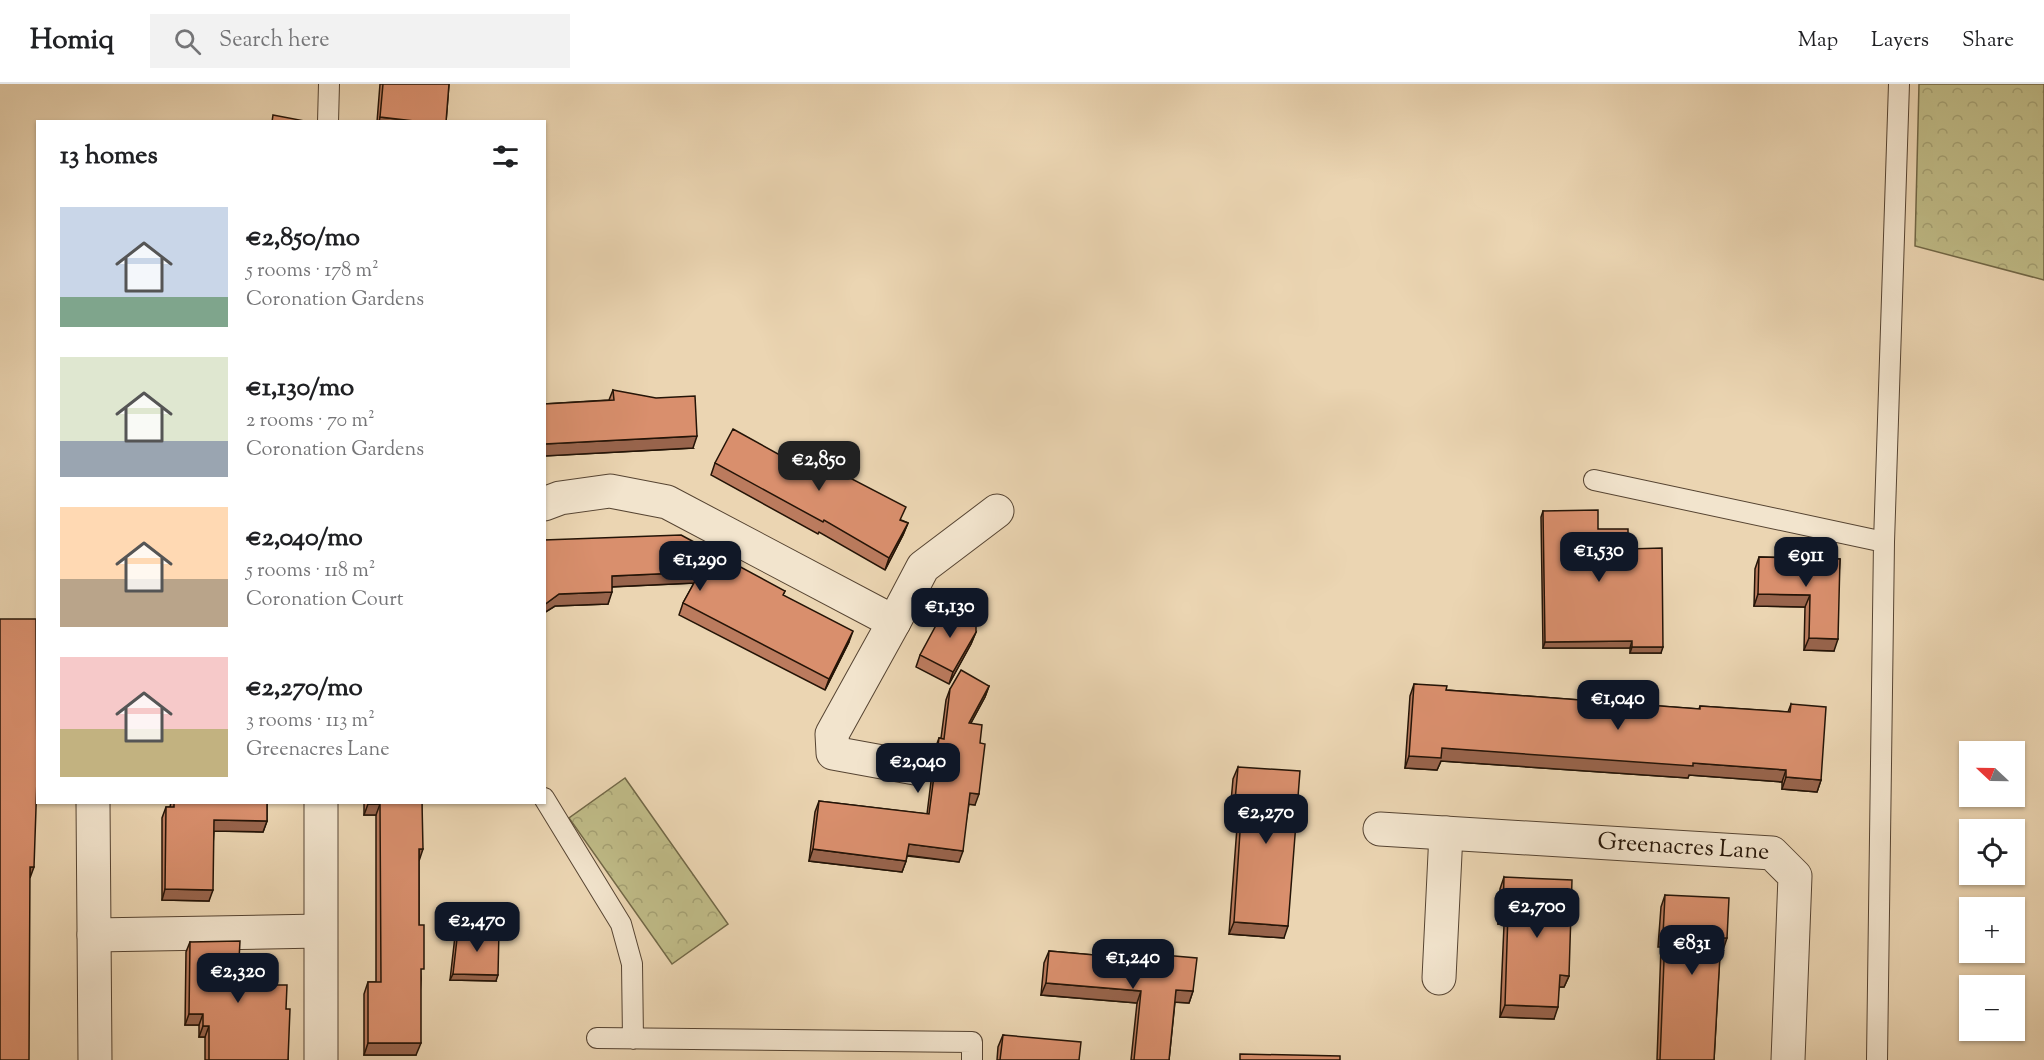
<!DOCTYPE html>
<html lang="en">
<head>
<meta charset="utf-8">
<style>
  body { margin:0; font-family:"Sorts Mill Goudy",serif; background:#f2f2f2; color:#202124; height:100vh; display:flex; flex-direction:column; font-size:22px; white-space:nowrap }
  * { box-sizing:border-box; margin:0 }
  p { font-size:20px; color:#757577 }
  .icon { flex:none; width:33px; height:33px; fill:none; stroke:currentColor; stroke-width:2; stroke-linecap:round; stroke-linejoin:round }
  .map { position:relative; flex:1; overflow:hidden }
  .side { position:absolute; left:36px; top:36px; width:510px; height:684px; display:flex; flex-direction:column; background:#fff; border-radius:0px; box-shadow:0 2px 4px #0004 }
  .side>* { flex:none }
  .needle { width:39px; rotate:292deg }
  .fabs { position:absolute; left:1959px; top:657px; display:grid; gap:12px }
  .fabs a { display:grid; place-items:center; width:66px; height:66px; border-radius:0px; background:#fff; box-shadow:0 2px 4px #0004; font-size:30px }
  .price { position:absolute; translate:-50% -51px; padding:0 14px; border-radius:12px; background:#111827; color:#fff; font-size:20px; line-height:39px; filter:drop-shadow(0 2px 3px #0008) }
  .price::after { content:''; position:absolute; left:50%; top:36px; width:18px; height:14px; margin-left:-9px; background:inherit; clip-path:polygon(0 0,100% 0,50% 100%) }
  .price.active { background:#222; color:#fff }
  ul { padding:0; list-style:none }
  li { display:flex; align-items:center; gap:18px; height:150px; padding:0 24px }
  li span { display:grid; place-items:center; flex:none; width:168px; height:120px; border-radius:0px; color:#555 }
  li>.icon { margin-inline-start:auto }
  span .icon { width:72px; height:72px; fill:#fffc; stroke-width:1 }
  li b { font-size:26px }
  h2 { display:flex; justify-content:space-between; align-items:center; height:72px; padding:0 24px; font-size:26px }
  header { display:flex; align-items:center; gap:36px; box-sizing:border-box; height:84px; padding:0 30px; background:#fff; border-bottom:2px solid #e0e0e0 }
  header strong { font-size:28px }
  nav { display:flex; gap:33px; margin-inline-start:auto; font-size:21px }
  .search { width:420px; height:54px; background:#f2f2f2; display:flex; align-items:center; gap:15px; box-sizing:border-box; padding:0 21px; border-radius:0px; color:#757577; font-size:22px }
  .map>svg:first-child { display:block }
  .forest { fill:url(#forest-crowns); stroke:#726847; stroke-width:1.5 }
  .lines { fill:none; stroke-linecap:round; stroke-linejoin:round }
  .service-casing { stroke:#564432; stroke-width:22 }
  .minor-casing { stroke:#564432; stroke-width:35 }
  .service { stroke:#f2e4cd; stroke-width:20 }
  .minor { stroke:#f2e4cd; stroke-width:33 }
  .wall { fill:#bb7b5e; stroke:#241407; stroke-width:1.5 }
  .shaded-wall { fill:#98644c; stroke:#241407; stroke-width:1.5 }
  .building { fill:#d98f6d; stroke:#241407; stroke-width:1.5 }
  .labels { text-anchor:middle; dominant-baseline:central; stroke-width:4.5; stroke-linejoin:round; paint-order:stroke }
  .street-label { font-size:24px; fill:#241407; stroke:#f2e4cd }
</style>
</head>
<body>
<header>
<strong>Homiq</strong>
<div class="search"><svg class="icon" aria-label="search" viewBox="0 0 24 24"><circle cx="10" cy="10" r="6"/><path d="M15 15l6 6"/></svg>Search here</div>
<nav><a>Map</a><a>Layers</a><a>Share</a></nav>
</header>
<div class="map">
<svg width="2044" height="976" viewBox="0 0 2044 976">
  <defs>
    <pattern id="forest-crowns" width="20" height="18" patternUnits="userSpaceOnUse" patternTransform="scale(1.5)"><rect width="20" height="18" fill="#bfbb87"/><path d="M2 6a3 3 0 1 1 6 0M12 15a3 3 0 1 1 6 0" fill="none" stroke="#a4a073"/></pattern>
  </defs>
  <rect width="100%" height="100%" fill="#ebd5b2"/>
  <filter id="stains"><feTurbulence type="fractalNoise" baseFrequency=".00333" numOctaves="4"/><feColorMatrix values="0 0 0 0 .2 0 0 0 0 .09 0 0 0 0 .02 0 0 0 .5 -.17"/></filter>
  <radialGradient id="worn" r=".72"><stop offset=".6" stop-color="#630" stop-opacity="0"/><stop offset="1" stop-color="#630" stop-opacity=".3"/></radialGradient>
  <path class="forest" d="M 1919,0 L 2044,0 L 2044,196 L 1915,162 Z
    M 625,694 L 728,840 L 672,880 L 569,734 Z"/>
  <g class="lines">
    <g class="service-casing">
      <path id="service" d="M 328,38 L 329,0
        M 1594,396 L 1884,458
        M 544,714 L 621,840 L 632,880 L 633,955
        M 597,954 L 972,958 L 972,976
        M 1877,976 L 1884,458 L 1899,0"/>
    </g>
    <g class="minor-casing">
      <g id="minor">
        <path d="M 544,420 L 560,414 L 610,407 L 667,418 L 894,538 L 923,483 L 997,427"/>
        <path d="M 894,538 L 832,650 L 833,669 L 915,684"/>
        <path d="M 93,718 L 95,976"/>
        <path id="s1" d="M 1380,745 L 1772,769 L 1795,792 L 1788,976"/>
        <path d="M 94,851 L 320,847"/>
        <path d="M 1439,894 L 1446,749"/>
        <path d="M 321,976 L 321,718"/>
      </g>
    </g>
    <use href="#service" class="service"/>
    <use href="#minor" class="minor"/>
  </g>
  <path class="wall" d="M 380,0 L 449,0 L 446,38 L 377,38 Z
    M 613,306 L 693,364 L 544,372 L 544,320 L 609,316 Z
    M 715,379 L 850,394 L 901,436 L 908,439 L 903,451 L 885,486 L 819,448 L 818,450 L 711,391 Z
    M 1543,427 L 1598,445 L 1628,465 L 1661,569 L 1630,569 L 1630,564 L 1543,564 L 1541,433 Z
    M 544,456 L 785,507 L 783,511 L 849,558 L 825,606 L 679,531 L 683,519 L 694,499 L 612,503 L 608,520 L 555,522 L 544,529 Z
    M 1759,473 L 1840,475 L 1834,567 L 1804,566 L 1805,523 L 1754,522 L 1755,485 Z
    M 976,548 L 971,560 L 949,600 L 916,583 L 920,571 Z
    M 1414,600 L 1446,606 L 1699,625 L 1700,622 L 1788,628 L 1791,620 L 1821,696 L 1817,708 L 1782,705 L 1782,698 L 1689,691 L 1688,694 L 1441,677 L 1437,686 L 1405,684 L 1410,612 Z
    M 989,602 L 985,613 L 971,639 L 980,659 L 975,721 L 969,720 L 959,778 L 907,772 L 906,777 L 902,788 L 809,777 L 815,728 L 819,717 L 927,730 L 935,665 L 939,654 L 941,654 L 946,616 L 950,605 Z
    M 1238,683 L 1284,854 L 1229,850 L 1238,730 L 1230,729 L 1233,695 Z
    M 171,718 L 267,718 L 267,737 L 263,748 L 214,747 L 209,817 L 162,816 L 162,734 L 166,723 L 170,723 Z
    M 364,718 L 422,718 L 419,776 L 419,841 L 421,895 L 416,971 L 364,971 L 364,910 L 368,898 L 376,898 L 376,731 L 364,731 Z
    M 1504,793 L 1569,892 L 1564,903 L 1559,903 L 1554,935 L 1500,933 L 1504,841 L 1498,840 L 1500,805 Z
    M 1665,811 L 1723,866 L 1720,866 L 1714,976 L 1657,976 L 1661,863 L 1658,863 L 1661,823 Z
    M 458,846 L 496,897 L 450,896 L 455,852 Z
    M 190,858 L 239,876 L 266,901 L 286,925 L 288,976 L 205,976 L 205,953 L 199,953 L 199,941 L 185,941 L 186,868 Z
    M 1049,867 L 1150,876 L 1152,870 L 1193,907 L 1189,919 L 1175,918 L 1169,976 L 1131,976 L 1137,919 L 1041,911 L 1044,879 Z
    M 1003,951 L 1079,976 L 997,976 L 998,963 Z"/>
  <path class="shaded-wall" d="M 380,33 L 423,38 L 379,38 Z
    M 697,352 L 693,364 L 544,372 L 544,360 Z
    M 908,439 L 903,451 L 885,486 L 889,474 Z
    M 700,488 L 695,499 L 608,503 L 612,492 Z
    M 612,508 L 608,520 L 555,522 L 544,529 L 544,521 L 559,510 Z
    M 1758,510 L 1810,511 L 1805,523 L 1754,522 Z
    M 853,547 L 849,558 L 825,606 L 829,595 Z
    M 976,548 L 971,560 L 949,600 L 953,588 Z
    M 1809,554 L 1838,555 L 1834,567 L 1804,566 Z
    M 1632,557 L 1630,564 L 1543,564 L 1545,558 Z
    M 1632,563 L 1663,563 L 1661,569 L 1630,569 Z
    M 989,602 L 985,613 L 965,650 L 969,639 Z
    M 1442,664 L 1693,679 L 1786,686 L 1782,698 L 1689,691 L 1688,694 L 1441,677 L 1437,686 L 1405,684 L 1409,672 Z
    M 1786,693 L 1821,696 L 1817,708 L 1782,705 Z
    M 970,709 L 979,710 L 975,721 L 966,720 Z
    M 1235,717 L 1242,718 L 1238,730 L 1230,729 Z
    M 368,720 L 380,720 L 376,731 L 364,731 Z
    M 214,736 L 267,737 L 263,748 L 210,747 Z
    M 909,760 L 963,767 L 959,778 L 905,771 Z
    M 419,765 L 423,765 L 419,777 Z
    M 813,765 L 906,777 L 902,788 L 809,777 Z
    M 30,783 L 34,783 L 30,794 Z
    M 165,805 L 213,806 L 209,817 L 162,816 Z
    M 1503,828 L 1508,829 L 1504,841 L 1498,840 Z
    M 1234,838 L 1288,842 L 1284,854 L 1229,850 Z
    M 1721,854 L 1727,854 L 1723,866 L 1717,866 Z
    M 453,890 L 498,891 L 496,897 L 450,896 Z
    M 1560,891 L 1569,892 L 1564,903 L 1555,903 Z
    M 1046,899 L 1141,907 L 1137,919 L 1041,911 Z
    M 1176,906 L 1193,907 L 1189,919 L 1172,918 Z
    M 1505,921 L 1558,923 L 1554,935 L 1500,933 Z
    M 189,930 L 203,930 L 199,941 L 185,941 Z
    M 203,942 L 209,942 L 205,953 L 199,953 Z
    M 368,959 L 421,959 L 416,971 L 364,971 Z"/>
  <path class="building" d="M 383,0 L 449,0 L 446,38 L 423,38 L 380,33 Z
    M 273,31 L 305,37 L 305,38 L 272,38 Z
    M 613,306 L 656,314 L 695,312 L 697,352 L 544,360 L 544,320 L 614,316 Z
    M 733,345 L 814,390 L 827,367 L 854,382 L 848,393 L 906,423 L 900,436 L 908,439 L 889,474 L 824,436 L 823,438 L 715,379 Z
    M 1598,426 L 1598,445 L 1628,445 L 1628,465 L 1662,464 L 1663,563 L 1632,563 L 1632,557 L 1545,558 L 1543,427 Z
    M 681,451 L 785,507 L 783,511 L 853,547 L 829,595 L 683,519 L 700,488 L 612,492 L 612,508 L 559,510 L 544,521 L 544,456 Z
    M 1759,473 L 1840,475 L 1838,555 L 1809,554 L 1810,511 L 1758,510 Z
    M 947,521 L 976,536 L 976,548 L 953,588 L 920,571 Z
    M 0,535 L 36,535 L 37,695 L 34,783 L 30,783 L 29,976 L 0,976 Z
    M 961,586 L 989,602 L 969,639 L 982,641 L 980,659 L 985,660 L 979,710 L 970,709 L 963,767 L 909,760 L 906,777 L 813,765 L 819,717 L 929,730 L 939,654 L 944,655 L 950,605 Z
    M 1414,600 L 1447,602 L 1446,606 L 1700,625 L 1700,622 L 1790,628 L 1791,620 L 1826,623 L 1821,696 L 1786,693 L 1786,686 L 1693,679 L 1693,682 L 1442,664 L 1441,674 L 1409,672 Z
    M 1238,683 L 1300,687 L 1288,842 L 1234,838 L 1242,718 L 1235,717 Z
    M 174,718 L 267,718 L 267,737 L 214,736 L 213,806 L 165,805 L 166,723 L 174,723 Z
    M 368,718 L 422,718 L 423,765 L 419,765 L 419,841 L 424,841 L 424,885 L 421,885 L 421,959 L 368,959 L 368,898 L 381,898 L 380,720 L 368,720 Z
    M 1504,793 L 1572,796 L 1569,892 L 1560,891 L 1558,923 L 1505,921 L 1508,829 L 1503,828 Z
    M 1665,811 L 1729,814 L 1727,854 L 1721,854 L 1714,976 L 1660,976 L 1665,851 L 1663,851 Z
    M 458,846 L 499,846 L 498,891 L 453,890 Z
    M 240,857 L 239,876 L 267,876 L 266,901 L 287,901 L 286,925 L 290,925 L 288,976 L 209,976 L 209,942 L 203,942 L 203,930 L 189,930 L 190,858 Z
    M 1049,867 L 1152,876 L 1152,870 L 1197,874 L 1193,907 L 1176,906 L 1169,976 L 1134,976 L 1141,907 L 1046,899 Z
    M 1003,951 L 1081,958 L 1079,976 L 1000,976 Z
    M 1240,970 L 1340,972 L 1340,976 L 1240,976 Z"/>
  <g class="labels">
    <g class="street-label">
      <text stroke="none"><textPath href="#s1" startOffset="304">Greenacres Lane</textPath></text>
    </g>
  </g>
  <rect width="100%" height="100%" filter="url(#stains)"/>
  <rect width="100%" height="100%" fill="url(#worn)"/>
</svg>
<div class="fabs">
<a><svg class="needle" viewBox="-14 -14 28 28"><path d="M0-13l5 13h-10z" fill="#e53935"/><path d="M0 13l5-13h-10z" fill="#757577"/></svg></a>
<a><svg class="icon" aria-label="locate" viewBox="0 0 24 24"><circle cx="12" cy="12" r="6"/><path d="M12 2v4M12 18v4M2 12h4M18 12h4"/></svg></a>
<a>+</a>
<a>−</a>
</div>
<b class="price active" style="left:819px;top:408px">€2,850</b>
<b class="price" style="left:1599px;top:499px">€1,530</b>
<b class="price" style="left:1806px;top:504px">€911</b>
<b class="price" style="left:700px;top:508px">€1,290</b>
<b class="price" style="left:950px;top:555px">€1,130</b>
<b class="price" style="left:1618px;top:647px">€1,040</b>
<b class="price" style="left:918px;top:710px">€2,040</b>
<b class="price" style="left:1266px;top:761px">€2,270</b>
<b class="price" style="left:1537px;top:855px">€2,700</b>
<b class="price" style="left:477px;top:869px">€2,470</b>
<b class="price" style="left:1692px;top:892px">€831</b>
<b class="price" style="left:1133px;top:906px">€1,240</b>
<b class="price" style="left:238px;top:920px">€2,320</b>
<section class="side">
<h2>13 homes<svg class="icon" aria-label="filters" viewBox="0 0 24 24"><path d="M4 7h16M4 17h16"/><circle cx="9" cy="7" r="2"/><circle cx="15" cy="17" r="2"/></svg></h2>
<ul>
<li><span style="background:linear-gradient(#c9d6e8 75%,#7fa58c 0)"><svg class="icon" aria-label="home" viewBox="0 0 24 24"><path d="M3 11l9-7 9 7M6 9v11h12V9"/></svg></span><div><b>€2,850/mo</b><p>5 rooms · 178 m²</p><p>Coronation Gardens</p></div></li>
<li><span style="background:linear-gradient(#dfe7d0 70%,#9aa5b1 0)"><svg class="icon" aria-label="home" viewBox="0 0 24 24"><path d="M3 11l9-7 9 7M6 9v11h12V9"/></svg></span><div><b>€1,130/mo</b><p>2 rooms · 70 m²</p><p>Coronation Gardens</p></div></li>
<li><span style="background:linear-gradient(#ffd9b3 60%,#b9a48a 0)"><svg class="icon" aria-label="home" viewBox="0 0 24 24"><path d="M3 11l9-7 9 7M6 9v11h12V9"/></svg></span><div><b>€2,040/mo</b><p>5 rooms · 118 m²</p><p>Coronation Court</p></div></li>
<li><span style="background:linear-gradient(#f6c9c9 60%,#c2b280 0)"><svg class="icon" aria-label="home" viewBox="0 0 24 24"><path d="M3 11l9-7 9 7M6 9v11h12V9"/></svg></span><div><b>€2,270/mo</b><p>3 rooms · 113 m²</p><p>Greenacres Lane</p></div></li>
</ul>
</section>
</div>
</body>
</html>
